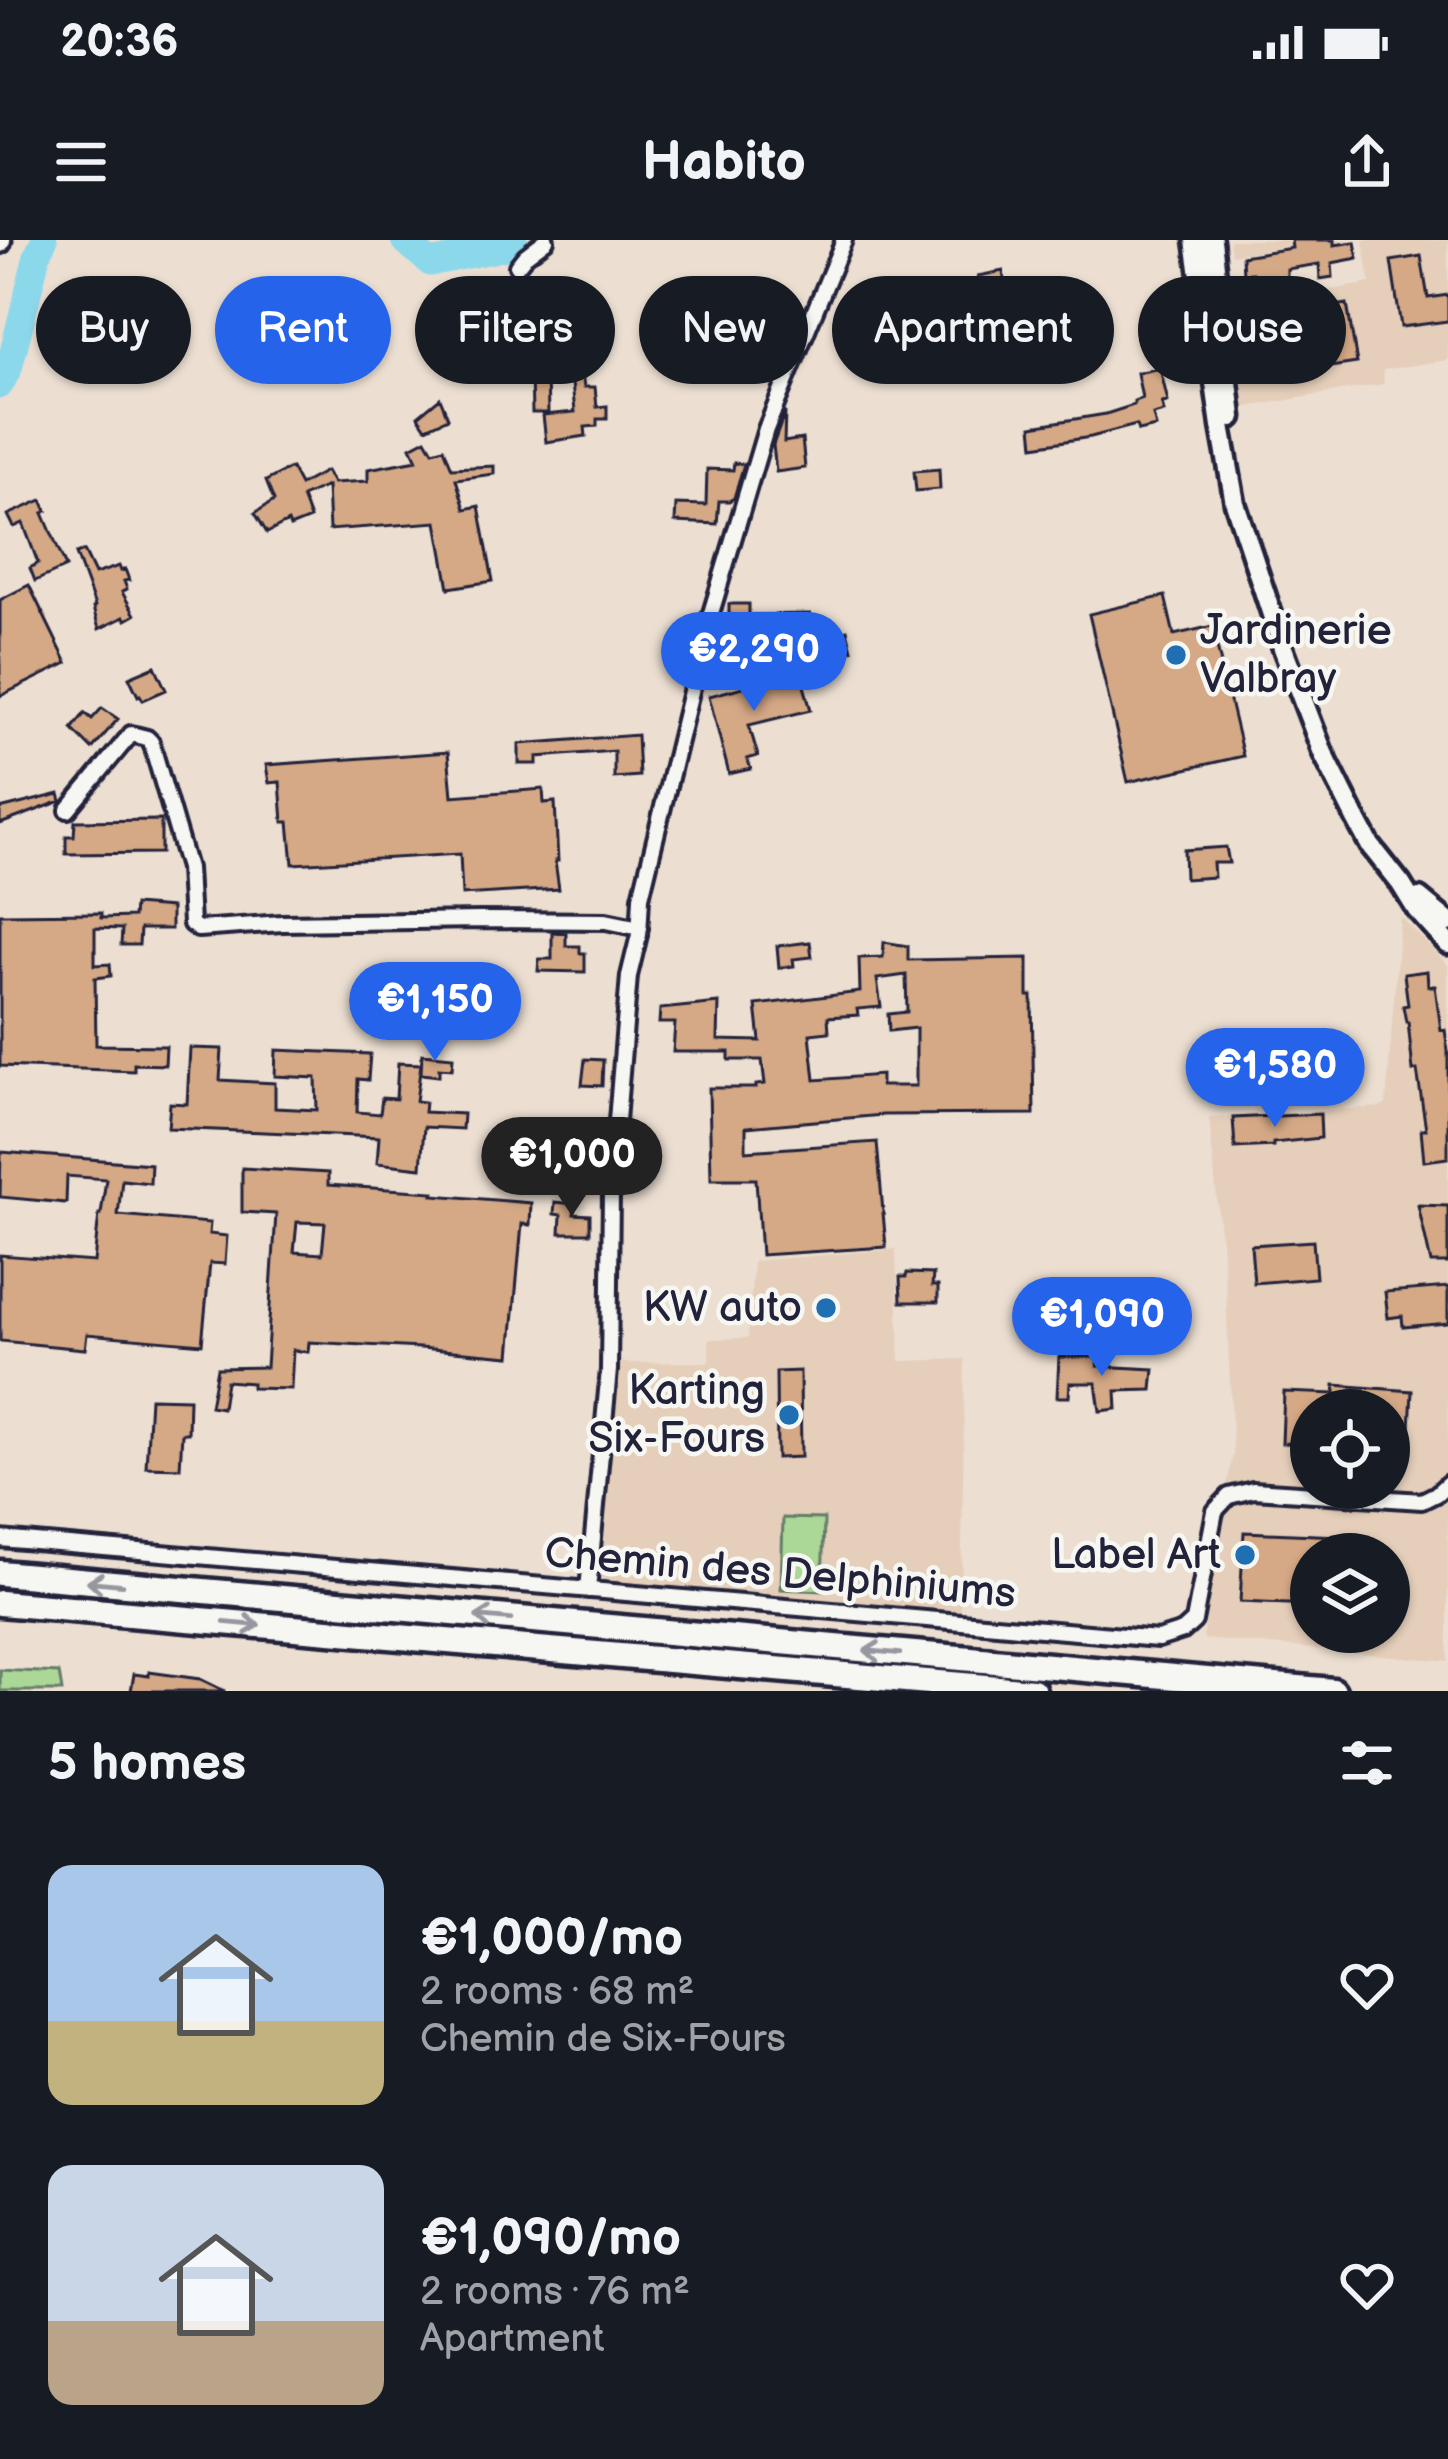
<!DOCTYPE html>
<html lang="en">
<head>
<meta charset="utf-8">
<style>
  body { margin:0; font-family:"Balsamiq Sans",sans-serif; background:#242831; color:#f1f3f6; height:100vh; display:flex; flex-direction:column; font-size:45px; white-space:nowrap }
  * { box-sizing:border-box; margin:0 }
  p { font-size:39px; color:#9ea1a6 }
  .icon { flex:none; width:66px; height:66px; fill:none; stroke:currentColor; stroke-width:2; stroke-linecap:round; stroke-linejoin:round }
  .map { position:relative; height:1451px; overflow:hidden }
  .side { display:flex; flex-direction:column; background:#171b24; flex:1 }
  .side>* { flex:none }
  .hud { position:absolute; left:36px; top:36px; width:1377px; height:108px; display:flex; gap:24px }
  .buttons { position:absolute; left:1290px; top:1149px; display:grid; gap:24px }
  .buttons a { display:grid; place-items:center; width:120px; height:120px; border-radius:50%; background:#171b24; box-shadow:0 3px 9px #0004; font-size:60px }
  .price { position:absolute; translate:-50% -102px; padding:0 27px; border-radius:42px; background:#2563eb; color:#fff; font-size:39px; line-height:78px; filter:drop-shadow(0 3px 6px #0008) }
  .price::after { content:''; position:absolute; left:50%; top:72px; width:36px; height:27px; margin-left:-18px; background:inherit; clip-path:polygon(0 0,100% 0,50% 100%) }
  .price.selected { background:#222; color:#fff }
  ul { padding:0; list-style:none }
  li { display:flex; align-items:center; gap:36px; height:300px; padding:0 48px }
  li span { display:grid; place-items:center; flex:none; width:336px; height:240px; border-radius:24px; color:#555 }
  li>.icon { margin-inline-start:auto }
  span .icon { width:144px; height:144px; fill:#fffc; stroke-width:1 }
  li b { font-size:51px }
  h2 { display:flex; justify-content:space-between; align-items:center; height:144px; padding:0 48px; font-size:51px }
  .pill { padding:0 42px; border-radius:54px; background:#171b24; box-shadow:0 3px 9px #0004; font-size:42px; line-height:108px }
  .pill.selected { background:#2563eb; color:#fff }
  .status { display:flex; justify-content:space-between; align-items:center; height:84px; padding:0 60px; background:#171b24; direction:ltr }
  .status svg { height:33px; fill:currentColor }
  header { display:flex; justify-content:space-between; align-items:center; height:156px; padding:0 48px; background:#171b24; font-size:54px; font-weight:700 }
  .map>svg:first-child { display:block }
  .built { fill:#e5cfbb; fill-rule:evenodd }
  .green { fill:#abd897; stroke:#667d69; stroke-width:3 }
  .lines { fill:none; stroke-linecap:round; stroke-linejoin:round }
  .river { stroke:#8cd8eb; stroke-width:27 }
  .building { fill:#d5a986; stroke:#22223b; stroke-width:3; fill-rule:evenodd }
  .street-casing { stroke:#22223b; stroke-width:22 }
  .secondary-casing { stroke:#22223b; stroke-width:27 }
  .highway-casing { stroke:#22223b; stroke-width:33 }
  .street { stroke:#f6f6f2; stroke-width:14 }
  .secondary { stroke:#f6f6f2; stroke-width:18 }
  .highway { stroke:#f6f6f2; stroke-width:24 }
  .oneway { stroke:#9797a0 }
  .poi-dot { fill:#1f6fb2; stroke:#f6f6f2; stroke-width:4.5 }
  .labels { text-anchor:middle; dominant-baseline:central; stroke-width:9; stroke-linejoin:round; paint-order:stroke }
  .poi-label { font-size:42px; fill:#22223b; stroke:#f6f6f2; text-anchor:end }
  .street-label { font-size:42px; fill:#22223b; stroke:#f6f6f2 }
</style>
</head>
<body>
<div class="status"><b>20:36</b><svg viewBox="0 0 49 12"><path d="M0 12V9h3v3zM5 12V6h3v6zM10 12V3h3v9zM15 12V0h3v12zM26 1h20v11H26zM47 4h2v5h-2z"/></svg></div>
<header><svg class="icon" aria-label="menu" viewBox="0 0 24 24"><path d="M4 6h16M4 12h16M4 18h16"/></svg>Habito<svg class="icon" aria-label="share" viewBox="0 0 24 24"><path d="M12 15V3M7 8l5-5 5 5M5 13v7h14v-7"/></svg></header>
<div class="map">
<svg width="1448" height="1451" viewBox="0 0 1448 1451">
  <rect width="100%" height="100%" fill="#ecdfd2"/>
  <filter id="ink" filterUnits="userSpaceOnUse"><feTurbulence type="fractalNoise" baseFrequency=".00833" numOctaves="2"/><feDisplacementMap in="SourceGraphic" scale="24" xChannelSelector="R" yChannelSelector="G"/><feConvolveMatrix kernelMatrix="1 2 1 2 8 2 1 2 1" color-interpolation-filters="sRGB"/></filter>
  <g filter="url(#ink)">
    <path class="built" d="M 1229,0 L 1448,0 L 1448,120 L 1383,130 L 1384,144 L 1241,168 L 1231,67 L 1370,43 L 1363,0 L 1292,11 L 1291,6 L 1231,15 Z
      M 1400,676 L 1448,725 L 1448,1421 L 1203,1399 L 1219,1283 L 1233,1214 L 1226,1054 L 1209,878 L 1381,867 L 1386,864 ZM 1311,1170 L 1389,1170 L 1389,1248 L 1311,1248 ZM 1311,1314 L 1389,1314 L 1389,1392 L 1311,1392 Z
      M 896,1009 L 900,1121 L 965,1119 L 961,1373 L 748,1358 L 623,1346 L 602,1341 L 617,1123 L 709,1122 L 709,1099 L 748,1098 L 753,1021 Z"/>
    <path class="green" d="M 783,1278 L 824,1279 L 822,1351 L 781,1349 Z
      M 0,1430 L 59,1433 L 62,1451 L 0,1451 Z"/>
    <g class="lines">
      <path class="river" d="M 404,0 L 430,23 L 502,8 L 514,0
        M 0,145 L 9,128 L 37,16 L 44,0"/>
    </g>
    <path class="building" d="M 1291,0 L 1334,0 L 1334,5 L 1355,2 L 1358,18 L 1332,23 L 1333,37 L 1320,39 L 1319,24 L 1287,29 L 1287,37 L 1254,43 L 1252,33 L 1243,34 L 1242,16 L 1292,8 Z
      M 1421,16 L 1428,58 L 1448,55 L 1448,81 L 1401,87 L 1391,21 Z
      M 1003,31 L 1008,70 L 1012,69 L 1014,87 L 1006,88 L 1006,95 L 990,96 L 988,76 L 983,76 L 978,36 Z
      M 764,53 L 776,53 L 776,57 L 789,56 L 789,70 L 779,71 L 779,81 L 761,82 L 760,59 L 764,58 Z
      M 523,58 L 529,85 L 505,90 L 500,63 Z
      M 1347,64 L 1357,123 L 1297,132 L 1288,74 Z
      M 897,76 L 898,90 L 864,93 L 862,79 Z
      M 1160,128 L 1168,162 L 1162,163 L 1164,172 L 1153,175 L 1156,187 L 1138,191 L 1136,185 L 1091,197 L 1034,206 L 1032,186 L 1106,174 L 1134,165 L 1134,161 L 1142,158 L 1137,133 Z
      M 571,134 L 582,134 L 584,147 L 595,147 L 597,167 L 607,166 L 607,179 L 597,179 L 597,186 L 585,187 L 586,196 L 546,202 L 543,175 L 575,172 Z
      M 531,135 L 547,135 L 548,173 L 532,173 Z
      M 440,158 L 448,178 L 426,188 L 418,176 Z
      M 785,172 L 784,202 L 802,199 L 805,228 L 776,232 L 773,205 Z
      M 426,199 L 433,211 L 444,208 L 452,228 L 494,226 L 494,234 L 456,239 L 465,269 L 479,266 L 493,341 L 449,348 L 437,282 L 329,290 L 327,246 L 302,257 L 310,279 L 290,287 L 288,282 L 267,293 L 255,273 L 274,261 L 266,241 L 291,228 L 300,245 L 326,231 L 333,243 L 368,241 L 368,229 L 417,220 L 411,207 Z
      M 734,223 L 744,224 L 734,258 L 729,261 L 719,261 L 717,284 L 675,282 L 676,264 L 706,265 L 707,229 L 733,230 Z
      M 939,229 L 940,249 L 916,251 L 914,231 Z
      M 42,260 L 47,271 L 43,273 L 66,327 L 35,341 L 30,328 L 38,323 L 23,283 L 14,287 L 8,275 Z
      M 84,311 L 95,334 L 119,326 L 121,331 L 125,329 L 129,340 L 124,341 L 127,349 L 122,352 L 135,375 L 126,380 L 124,377 L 99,389 L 93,368 L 95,366 L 76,314 Z
      M 29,345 L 67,423 L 0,456 L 0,360 Z
      M 1165,356 L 1174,395 L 1212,386 L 1243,516 L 1128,542 L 1089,374 Z
      M 729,364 L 749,364 L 749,375 L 810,374 L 810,380 L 819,379 L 820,391 L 789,392 L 793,407 L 774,412 L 771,403 L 721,398 L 721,380 L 729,380 Z
      M 847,390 L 852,410 L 820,419 L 815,399 Z
      M 155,426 L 166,450 L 143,460 L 140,455 L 138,456 L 129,437 Z
      M 800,432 L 811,470 L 749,485 L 758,516 L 747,519 L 751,529 L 729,534 L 709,456 Z
      M 102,468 L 118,479 L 92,509 L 72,489 L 85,473 L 92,479 Z
      M 637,495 L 639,536 L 614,538 L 614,511 L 537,517 L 537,524 L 519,524 L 519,504 Z
      M 448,512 L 452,556 L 543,549 L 544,563 L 555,562 L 558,621 L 555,621 L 559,649 L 462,655 L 460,614 L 293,624 L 289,582 L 283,582 L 280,542 L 269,543 L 266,525 Z
      M 59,554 L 61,561 L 0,584 L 0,569 Z
      M 161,580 L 161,613 L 66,614 L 66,596 L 74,596 L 75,581 Z
      M 1226,607 L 1229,623 L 1213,623 L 1214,637 L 1185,639 L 1184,610 Z
      M 134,665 L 171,668 L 171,689 L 140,689 L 139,705 L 121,705 L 122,689 L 95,688 L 95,725 L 110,724 L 111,736 L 95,738 L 96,805 L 166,806 L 165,825 L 134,824 L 134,831 L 0,826 L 0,674 L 101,673 L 101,678 L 133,677 Z
      M 552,692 L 566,693 L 566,706 L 580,706 L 580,713 L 585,713 L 585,732 L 538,731 L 539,719 L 552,719 Z
      M 810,702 L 812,717 L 793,719 L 794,726 L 779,728 L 777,706 Z
      M 884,702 L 908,706 L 908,720 L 1028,718 L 1028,756 L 1032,756 L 1034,874 L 883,875 L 746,887 L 746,911 L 877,902 L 886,1007 L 761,1015 L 756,939 L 711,939 L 709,848 L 756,848 L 756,845 L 765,844 L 762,820 L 729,820 L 729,812 L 673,812 L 675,783 L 659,783 L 660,769 L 719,763 L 718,800 L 760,801 L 756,765 L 860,752 L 859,718 L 883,717 ZM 906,735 L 907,772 L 888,774 L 889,791 L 916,788 L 916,846 L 881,846 L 881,835 L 815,840 L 810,794 L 829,792 L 828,777 L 858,775 L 857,769 L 881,767 L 877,739 Z
      M 1427,731 L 1428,746 L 1435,746 L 1441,790 L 1445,790 L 1448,811 L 1448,918 L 1424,921 L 1421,889 L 1426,889 L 1417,830 L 1413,831 L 1408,782 L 1406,782 L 1403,766 L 1408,765 L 1404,734 Z
      M 1221,798 L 1235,800 L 1234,808 L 1289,805 L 1288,839 L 1280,835 L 1261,835 L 1263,853 L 1215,843 Z
      M 190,808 L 222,809 L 220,840 L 275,843 L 275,868 L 317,870 L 316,838 L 275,836 L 276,810 L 370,814 L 368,840 L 358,839 L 357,872 L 380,874 L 382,858 L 396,859 L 398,823 L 421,824 L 416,861 L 425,862 L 424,872 L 463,874 L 462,889 L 424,887 L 421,928 L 377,923 L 379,897 L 168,888 L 170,863 L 187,864 Z
      M 422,814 L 453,817 L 452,829 L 439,828 L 439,836 L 421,834 Z
      M 585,819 L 603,820 L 602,846 L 582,845 Z
      M 1320,874 L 1321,898 L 1273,903 L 1273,906 L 1235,908 L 1233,878 Z
      M 1,912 L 151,924 L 150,943 L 122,940 L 118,975 L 210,983 L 209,994 L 227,996 L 225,1024 L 210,1023 L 202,1104 L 87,1094 L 85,1109 L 0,1101 L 0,1015 L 94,1022 L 99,974 L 101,974 L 106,939 L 67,936 L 66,963 L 0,957 Z
      M 242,928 L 328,933 L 328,945 L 434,952 L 433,955 L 531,963 L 530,985 L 522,984 L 510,1116 L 420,1108 L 309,1102 L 308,1112 L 293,1110 L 291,1149 L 252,1148 L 252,1143 L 226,1141 L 222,1168 L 210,1166 L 217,1128 L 266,1127 L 276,974 L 242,972 ZM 297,982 L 325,983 L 322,1014 L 294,1012 Z
      M 555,962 L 575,964 L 574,974 L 590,975 L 590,993 L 560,993 L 561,975 L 554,974 Z
      M 1418,965 L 1448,966 L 1448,1023 L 1431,1023 Z
      M 1313,1001 L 1316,1038 L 1254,1043 L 1251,1005 Z
      M 907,1033 L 933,1034 L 932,1046 L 938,1046 L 938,1062 L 901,1062 L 900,1037 L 906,1037 Z
      M 1448,1047 L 1448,1083 L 1403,1087 L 1402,1076 L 1388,1078 L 1385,1052 Z
      M 1059,1117 L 1098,1117 L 1098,1126 L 1154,1129 L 1152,1150 L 1116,1151 L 1117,1169 L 1100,1171 L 1096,1143 L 1070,1143 L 1069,1157 L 1057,1157 Z
      M 800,1131 L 801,1217 L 777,1218 L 776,1132 Z
      M 1335,1145 L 1412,1151 L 1409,1208 L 1389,1207 L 1389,1170 L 1311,1170 L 1311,1204 L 1282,1203 L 1284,1152 L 1335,1154 Z
      M 150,1158 L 189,1159 L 188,1193 L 182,1193 L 180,1228 L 146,1227 Z
      M 1244,1292 L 1339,1296 L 1338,1314 L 1311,1314 L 1311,1365 L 1240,1362 Z
      M 149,1432 L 200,1439 L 225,1451 L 131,1451 L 134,1434 L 149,1436 Z"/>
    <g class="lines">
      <g class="street-casing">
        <path id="street" d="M 517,26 L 525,16 L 546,0
          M 68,570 L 131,494 L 147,498 L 151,502 L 188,628 L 191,684 L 198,689 L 282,683 L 480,680 L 606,681 L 640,688
          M 0,1299 L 1158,1399 L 1183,1391 L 1194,1381 L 1215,1271 L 1229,1256 L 1253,1250 L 1422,1261 L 1436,1254 L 1448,1243
          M 588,1350 L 609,1130 L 611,953 L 629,736 L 639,695 L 641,657 L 706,390 L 766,189 L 844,0"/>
      </g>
      <g class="secondary-casing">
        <path id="secondary" d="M 1195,0 L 1221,186 L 1235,263 L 1283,408 L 1323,513 L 1355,577 L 1370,605 L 1401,644 L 1417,670 L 1448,704
          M 1212,0 L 1232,177
          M 0,3 L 1,0
          M 1419,658 L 1448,682"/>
      </g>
      <g class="highway-casing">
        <path id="highway" d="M 0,1333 L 1333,1451
          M 0,1363 L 1033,1451"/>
      </g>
      <use href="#street" class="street"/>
      <use href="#secondary" class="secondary"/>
      <use href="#highway" class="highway"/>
    </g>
    <defs><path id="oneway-shaft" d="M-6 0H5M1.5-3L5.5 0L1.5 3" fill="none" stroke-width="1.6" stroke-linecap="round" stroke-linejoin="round" transform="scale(3)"/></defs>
    <g class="oneway">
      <use href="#oneway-shaft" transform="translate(105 1343) rotate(-175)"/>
      <use href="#oneway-shaft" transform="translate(493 1378) rotate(-175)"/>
      <use href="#oneway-shaft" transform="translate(242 1384) rotate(5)"/>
      <use href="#oneway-shaft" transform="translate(882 1412) rotate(-175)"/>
    </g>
  </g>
  <g class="poi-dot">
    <circle cx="1176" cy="415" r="12"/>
    <circle cx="826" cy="1068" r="12"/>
    <circle cx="789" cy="1175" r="12"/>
    <circle cx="1245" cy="1315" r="12"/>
  </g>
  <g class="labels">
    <g class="poi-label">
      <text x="1200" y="391" text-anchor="start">Jardinerie<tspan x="1200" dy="48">Valbray</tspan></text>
      <text x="802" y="1068">KW auto</text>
      <text x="765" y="1151">Karting<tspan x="765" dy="48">Six-Fours</tspan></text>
      <text x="1221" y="1315">Label Art</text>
    </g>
    <g class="street-label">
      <text transform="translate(780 1334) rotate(5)">Chemin des Delphiniums</text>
    </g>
  </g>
</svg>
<div class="buttons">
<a><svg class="icon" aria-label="locate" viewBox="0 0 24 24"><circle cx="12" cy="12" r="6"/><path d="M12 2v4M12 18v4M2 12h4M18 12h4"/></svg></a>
<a><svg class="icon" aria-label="layers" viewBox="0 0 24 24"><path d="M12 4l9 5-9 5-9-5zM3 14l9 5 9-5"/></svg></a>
</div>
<b class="price" style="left:754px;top:474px">€2,290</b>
<b class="price" style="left:435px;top:824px">€1,150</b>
<b class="price" style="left:1275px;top:890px">€1,580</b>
<b class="price selected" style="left:572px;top:979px">€1,000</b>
<b class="price" style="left:1102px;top:1139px">€1,090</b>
<div class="hud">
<a class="pill">Buy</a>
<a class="pill selected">Rent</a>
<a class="pill">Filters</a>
<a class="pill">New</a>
<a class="pill">Apartment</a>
<a class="pill">House</a>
</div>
</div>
<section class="side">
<h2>5 homes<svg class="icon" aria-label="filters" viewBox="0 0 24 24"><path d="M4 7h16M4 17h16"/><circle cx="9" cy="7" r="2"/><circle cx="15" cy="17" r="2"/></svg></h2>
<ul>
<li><span style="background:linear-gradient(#a9c7e8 65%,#c2b280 0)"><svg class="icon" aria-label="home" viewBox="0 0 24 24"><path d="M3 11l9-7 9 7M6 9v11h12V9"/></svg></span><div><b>€1,000/mo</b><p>2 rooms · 68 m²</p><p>Chemin de Six-Fours</p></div><svg class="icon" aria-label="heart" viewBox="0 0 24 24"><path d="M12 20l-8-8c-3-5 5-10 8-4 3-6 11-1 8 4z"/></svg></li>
<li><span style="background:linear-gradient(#c9d6e8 65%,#b9a48a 0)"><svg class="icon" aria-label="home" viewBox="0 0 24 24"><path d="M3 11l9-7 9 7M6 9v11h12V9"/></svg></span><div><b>€1,090/mo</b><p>2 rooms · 76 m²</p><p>Apartment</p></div><svg class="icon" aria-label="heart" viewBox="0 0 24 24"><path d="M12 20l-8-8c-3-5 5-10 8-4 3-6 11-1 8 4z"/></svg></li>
</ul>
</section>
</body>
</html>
